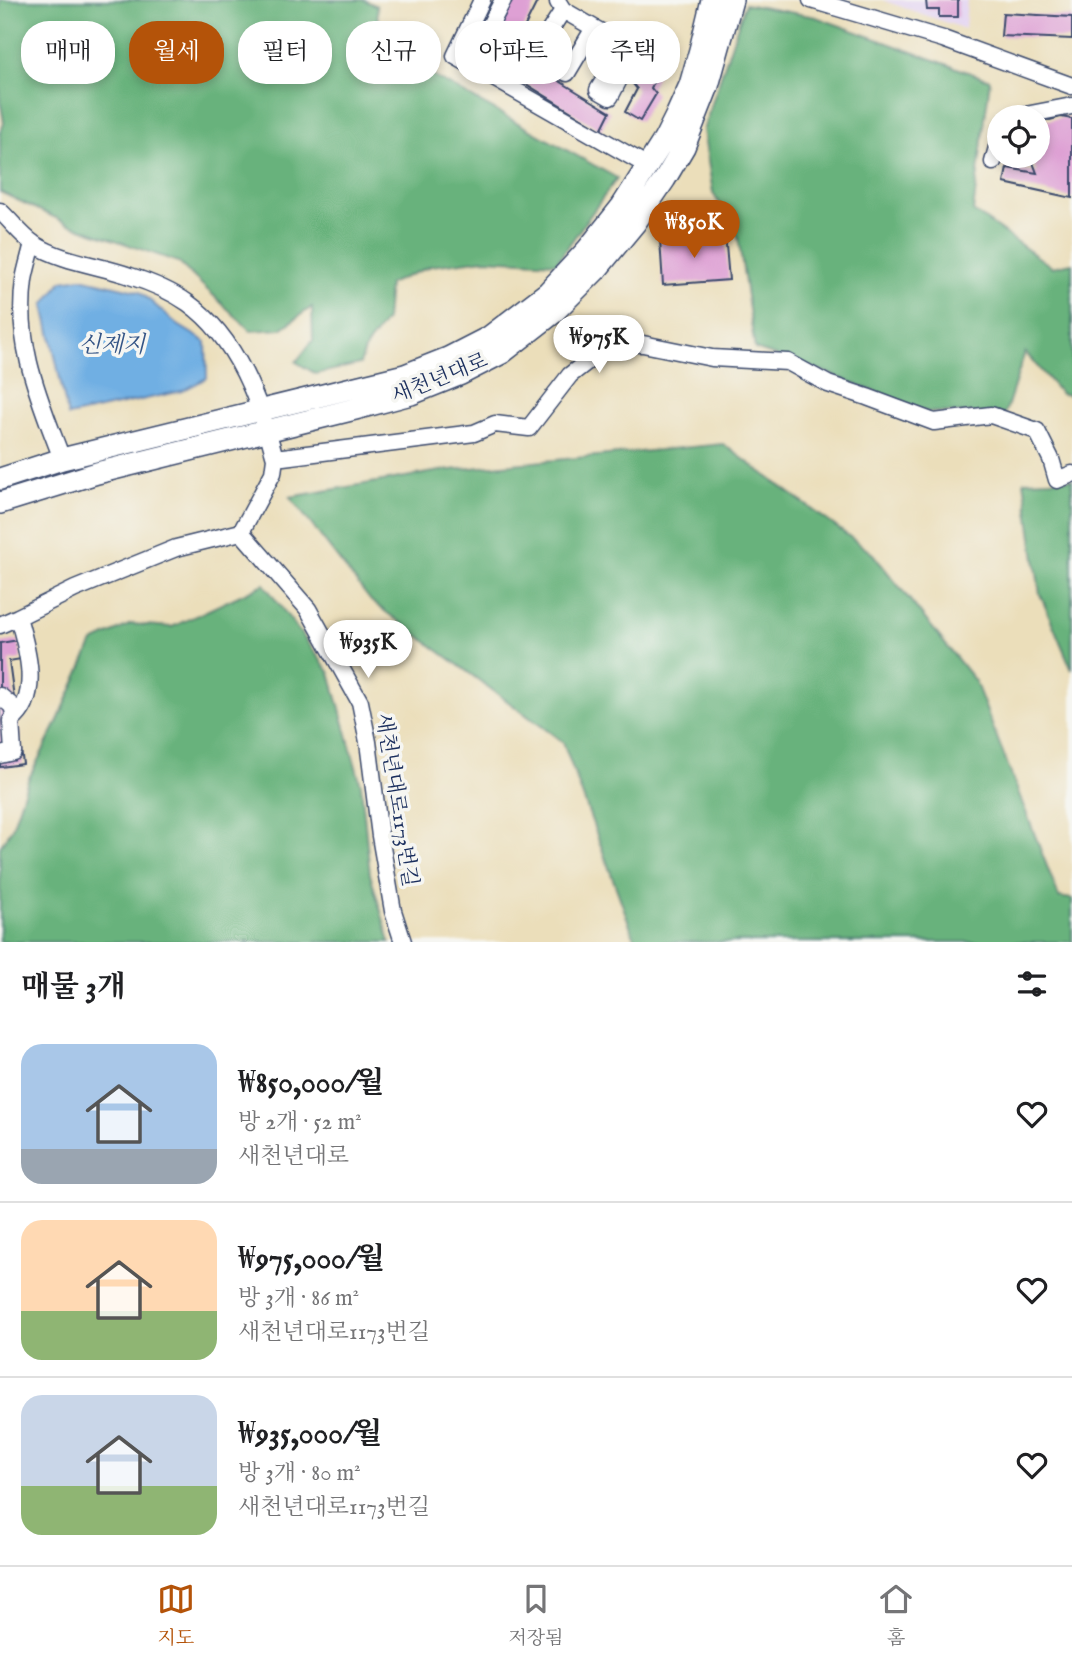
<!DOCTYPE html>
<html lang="ko">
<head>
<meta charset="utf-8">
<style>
  body { margin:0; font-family:"IM FELL English","Noto Serif KR",serif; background:#f2f2f2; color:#202124; height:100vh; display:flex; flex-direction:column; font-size:26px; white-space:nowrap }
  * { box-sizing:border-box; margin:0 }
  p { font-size:23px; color:#757577 }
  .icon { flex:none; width:38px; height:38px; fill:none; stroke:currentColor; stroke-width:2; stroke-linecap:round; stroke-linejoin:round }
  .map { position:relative; height:942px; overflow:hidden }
  .side { display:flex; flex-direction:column; background:#fff; flex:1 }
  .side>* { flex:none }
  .hud { position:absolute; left:21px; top:21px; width:700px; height:63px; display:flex; gap:14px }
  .tools { position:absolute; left:987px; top:105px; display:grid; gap:14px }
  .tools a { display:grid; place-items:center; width:63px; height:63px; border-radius:50%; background:#fff; box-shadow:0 4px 10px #0003; font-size:35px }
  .price { position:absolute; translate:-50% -60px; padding:0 16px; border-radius:24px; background:#fff; color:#222; font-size:23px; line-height:46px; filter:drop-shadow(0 2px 4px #0008) }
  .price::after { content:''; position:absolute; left:50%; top:42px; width:21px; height:16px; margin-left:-10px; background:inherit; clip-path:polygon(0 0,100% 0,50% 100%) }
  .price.on { background:#b45309; color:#fff }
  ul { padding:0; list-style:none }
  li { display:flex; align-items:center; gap:21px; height:175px; padding:0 21px }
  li+li { border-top:2px solid #e0e0e0 }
  li span { display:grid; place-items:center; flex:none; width:196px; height:140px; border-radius:21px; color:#555 }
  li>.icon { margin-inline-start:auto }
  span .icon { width:84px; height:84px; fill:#fffc; stroke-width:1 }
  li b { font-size:30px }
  h2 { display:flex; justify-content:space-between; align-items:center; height:84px; padding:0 21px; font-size:30px }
  .chip { padding:0 24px; border-radius:28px; background:#fff; box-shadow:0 4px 10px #0003; font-size:24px; line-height:63px }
  .chip.on { background:#b45309; color:#fff }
  .dock { display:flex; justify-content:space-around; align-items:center; height:98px; border-top:2px solid #e0e0e0; background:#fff; font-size:19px; color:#757577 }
  .dock a { display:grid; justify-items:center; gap:4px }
  .dock .on { color:#b45309 }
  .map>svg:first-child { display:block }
  .built { fill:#e3d3f2 }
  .forest { fill:#68b27b; stroke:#42706c; stroke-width:2 }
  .water { fill:#70afe3; stroke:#466fa0; stroke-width:2 }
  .building { fill:#dea0d4 }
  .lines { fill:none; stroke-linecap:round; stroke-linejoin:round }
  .minor-casing { stroke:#3a496c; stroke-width:19 }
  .major-casing { stroke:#3a496c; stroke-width:24 }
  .minor { stroke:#fff; stroke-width:16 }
  .major { stroke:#fff; stroke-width:21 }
  .labels { text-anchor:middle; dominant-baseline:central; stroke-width:7; stroke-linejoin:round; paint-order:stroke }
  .street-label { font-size:21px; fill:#1b2f5e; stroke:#f6f6f2 }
  .water-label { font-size:23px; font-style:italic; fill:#355586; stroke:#f6f6f2 }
</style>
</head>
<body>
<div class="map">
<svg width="1072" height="942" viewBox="0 0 1072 942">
  <rect width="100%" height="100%" fill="#f6f6f2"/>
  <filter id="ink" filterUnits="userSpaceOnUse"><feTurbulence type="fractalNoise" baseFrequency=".0143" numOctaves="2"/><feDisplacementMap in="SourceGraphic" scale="14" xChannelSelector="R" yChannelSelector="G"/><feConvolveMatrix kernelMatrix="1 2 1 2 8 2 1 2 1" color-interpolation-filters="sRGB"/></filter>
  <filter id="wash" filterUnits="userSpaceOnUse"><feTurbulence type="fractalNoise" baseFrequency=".00686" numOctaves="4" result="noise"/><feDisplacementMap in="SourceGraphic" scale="28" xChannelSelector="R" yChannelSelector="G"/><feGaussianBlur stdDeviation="1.57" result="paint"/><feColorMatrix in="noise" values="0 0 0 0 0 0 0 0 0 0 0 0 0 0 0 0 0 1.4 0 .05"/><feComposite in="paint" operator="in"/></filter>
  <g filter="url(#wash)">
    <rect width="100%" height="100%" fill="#ebdeba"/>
    <path class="built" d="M 882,0 L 967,0 L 965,29 Z"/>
    <path class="forest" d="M 0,0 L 364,0 L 377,6 L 379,46 L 617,178 L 556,263 L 485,259 L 431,266 L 389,284 L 386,320 L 366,347 L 360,364 L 316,374 L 296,362 L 313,340 L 312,307 L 281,329 L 251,331 L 178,262 L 69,224 L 0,192 L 0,133 L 4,123 L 0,99 Z
      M 745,4 L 816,17 L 990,80 L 973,211 L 1052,267 L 1072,263 L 1072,395 L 1061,394 L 1025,352 L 1005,414 L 927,412 L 822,371 L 755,349 L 738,237 L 713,193 L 703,130 Z
      M 723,444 L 873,554 L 975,681 L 1059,897 L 1072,899 L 1072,942 L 636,942 L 563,742 L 371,601 L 290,497 L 440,471 Z
      M 1072,479 L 1072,670 L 1040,594 L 1024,481 Z
      M 264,584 L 330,673 L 361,785 L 370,874 L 390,942 L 0,942 L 0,847 L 12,828 L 28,780 L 56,725 L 93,642 L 131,624 L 172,627 Z"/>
    <path class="water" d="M 81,278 L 140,292 L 178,325 L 206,342 L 207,378 L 182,391 L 68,416 L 44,305 L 62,281 Z"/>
    <g id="blocks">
      <path class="building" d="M 513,0 L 538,0 L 512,52 L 610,112 L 601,130 L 502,69 L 508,56 L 489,45 Z
        M 926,0 L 958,0 L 958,17 L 939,17 L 939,10 L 927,10 Z
        M 1003,13 L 1072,17 L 1072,39 L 1001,36 Z
        M 645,52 L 661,67 L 651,88 L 656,94 L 640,121 L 625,112 L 637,89 L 629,79 Z
        M 1061,117 L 1072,119 L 1072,198 L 1004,183 L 1007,168 L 1037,173 L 1032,160 L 1035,156 L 1038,156 L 1038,150 L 1042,143 L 1038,140 L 1038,120 L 1050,120 Z
        M 725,234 L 729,280 L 663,285 L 660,239 Z
        M 19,640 L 21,659 L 9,661 L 23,764 L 0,767 L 0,643 Z"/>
    </g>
  </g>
  <g filter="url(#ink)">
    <use href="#blocks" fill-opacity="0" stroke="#3a496c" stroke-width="2"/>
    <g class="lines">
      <g class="minor-casing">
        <path id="minor" d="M 482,0 L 455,56 L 648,166
          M 811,0 L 943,39 L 1072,86
          M 563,10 L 594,28 L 567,73
          M 594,28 L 635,51 L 627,64 L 617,59 L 598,90 L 610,97 L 627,64
          M 536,52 L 563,10 L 558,2
          M 478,68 L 482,58 L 479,47 L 503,0
          M 1015,117 L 1072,106
          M 993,162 L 999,140
          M 0,211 C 11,221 22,236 34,244 C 63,262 99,265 130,276 C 149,282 171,291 188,303 C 237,338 260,402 275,458 L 474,433 L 495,424 L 529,428 L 570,375 L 611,343 L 643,344 L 712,358 L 788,362 L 828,384 L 867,397 L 934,422 L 991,415 L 1037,431 L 1051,459 L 1057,480 L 1072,474
          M 33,243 C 30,256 26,268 24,280 C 15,346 40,400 62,459
          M 275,458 L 273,473 L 241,532 L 308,609 L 360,702 L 368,742 L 380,836 L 393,911 L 403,942
          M 18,617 L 75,589 L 176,548 L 241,532
          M 0,625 L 18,617 C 27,648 42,698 11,721 L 13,752 L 0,755
          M 0,696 L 12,706 L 15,717"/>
      </g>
      <g class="major-casing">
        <path id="major" d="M 0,479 L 62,459 L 405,375 L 448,358 L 489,337 L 548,292 L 587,250 L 622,206 L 664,140 L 676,116 L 690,85 L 700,50 L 712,0
          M 0,503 L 97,473 L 355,409 L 411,394 L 461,374 L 502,353 L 552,314 L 597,269 L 635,223 L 665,179 L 684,147 L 708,86 L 732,0"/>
      </g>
      <use href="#minor" class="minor"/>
      <use href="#major" class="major"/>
    </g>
  </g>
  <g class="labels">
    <g class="street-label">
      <text transform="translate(440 379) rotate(-22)">새천년대로</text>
      <text transform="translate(396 800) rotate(81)">새천년대로1173번길</text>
    </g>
    <g class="water-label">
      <text x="112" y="345">신제지</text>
    </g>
  </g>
</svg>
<div class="tools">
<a><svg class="icon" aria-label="locate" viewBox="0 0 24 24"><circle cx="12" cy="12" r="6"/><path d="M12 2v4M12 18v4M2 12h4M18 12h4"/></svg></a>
</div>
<b class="price on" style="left:694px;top:260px">₩850K</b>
<b class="price" style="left:599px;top:375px">₩975K</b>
<b class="price" style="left:368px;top:680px">₩935K</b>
<div class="hud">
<a class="chip">매매</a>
<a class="chip on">월세</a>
<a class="chip">필터</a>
<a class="chip">신규</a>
<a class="chip">아파트</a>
<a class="chip">주택</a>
</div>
</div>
<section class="side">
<h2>매물 3개<svg class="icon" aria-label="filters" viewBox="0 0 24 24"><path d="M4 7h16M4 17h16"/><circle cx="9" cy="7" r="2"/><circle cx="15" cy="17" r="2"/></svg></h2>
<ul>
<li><span style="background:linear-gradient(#a9c7e8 75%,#9aa5b1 0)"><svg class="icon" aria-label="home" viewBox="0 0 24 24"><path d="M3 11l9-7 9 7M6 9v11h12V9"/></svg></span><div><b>₩850,000/월</b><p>방 2개 · 52 m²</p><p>새천년대로</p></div><svg class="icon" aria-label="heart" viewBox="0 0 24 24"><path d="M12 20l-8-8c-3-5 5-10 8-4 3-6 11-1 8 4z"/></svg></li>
<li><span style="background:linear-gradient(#ffd9b3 65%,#8fb573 0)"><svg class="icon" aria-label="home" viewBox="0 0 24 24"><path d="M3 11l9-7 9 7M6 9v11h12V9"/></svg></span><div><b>₩975,000/월</b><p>방 3개 · 86 m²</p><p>새천년대로1173번길</p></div><svg class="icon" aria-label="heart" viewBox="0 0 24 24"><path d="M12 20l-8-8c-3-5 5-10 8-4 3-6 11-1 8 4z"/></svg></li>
<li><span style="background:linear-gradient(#c9d6e8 65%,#8fb573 0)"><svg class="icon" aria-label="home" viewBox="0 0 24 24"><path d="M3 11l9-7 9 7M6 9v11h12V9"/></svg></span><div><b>₩935,000/월</b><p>방 3개 · 80 m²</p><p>새천년대로1173번길</p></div><svg class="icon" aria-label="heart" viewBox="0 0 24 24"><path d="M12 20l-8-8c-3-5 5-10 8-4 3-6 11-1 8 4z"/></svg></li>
</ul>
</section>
<nav class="dock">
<a class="on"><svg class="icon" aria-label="map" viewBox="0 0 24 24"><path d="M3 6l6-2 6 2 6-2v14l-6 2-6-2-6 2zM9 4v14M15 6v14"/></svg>지도</a>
<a><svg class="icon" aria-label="saved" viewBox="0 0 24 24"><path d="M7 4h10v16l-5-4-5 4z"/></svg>저장됨</a>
<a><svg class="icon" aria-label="home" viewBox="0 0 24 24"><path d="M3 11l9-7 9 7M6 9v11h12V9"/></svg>홈</a>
</nav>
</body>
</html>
